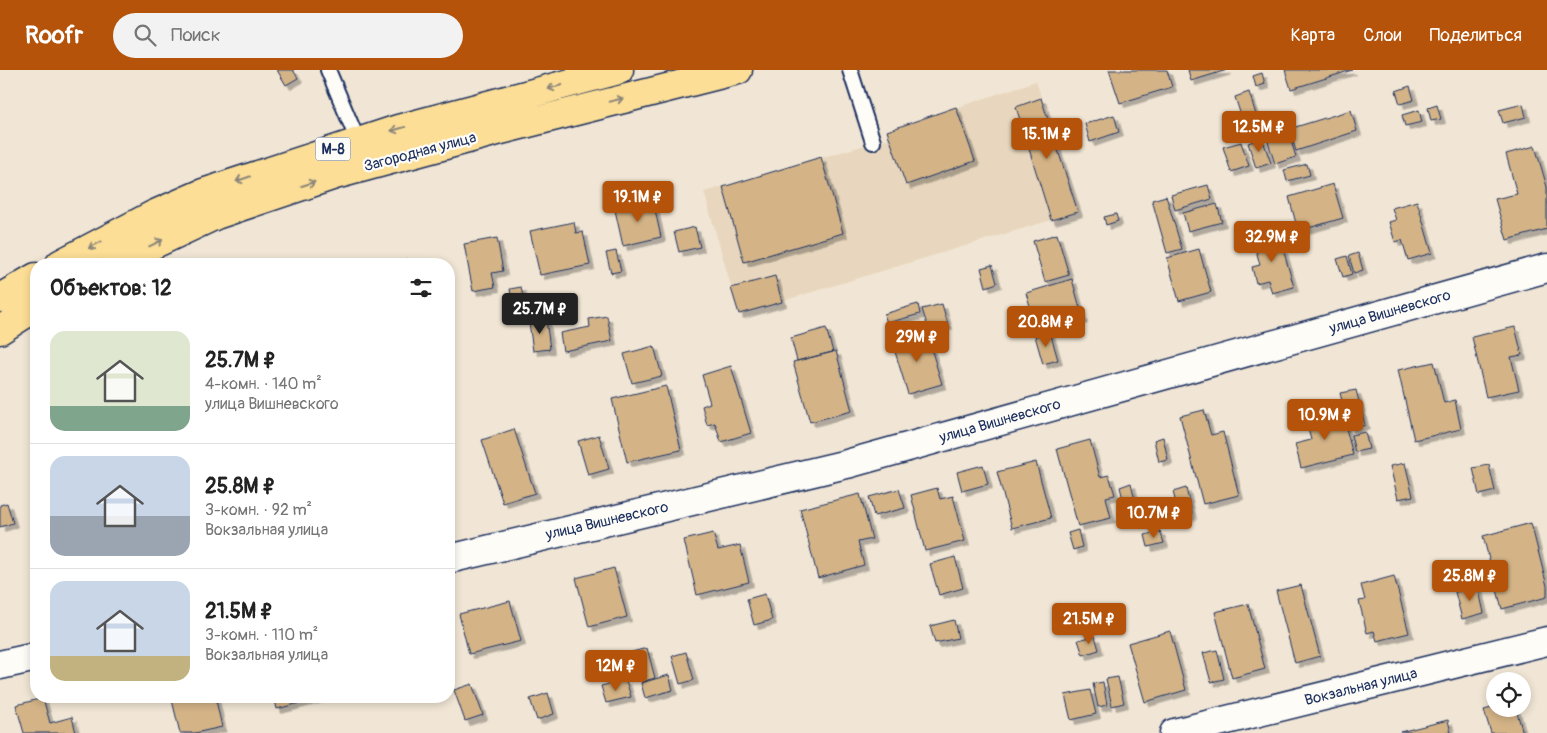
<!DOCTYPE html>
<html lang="ru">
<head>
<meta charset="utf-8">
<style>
  body { margin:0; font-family:Pangolin,sans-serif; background:#f2f2f2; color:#222; height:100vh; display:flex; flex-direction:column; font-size:19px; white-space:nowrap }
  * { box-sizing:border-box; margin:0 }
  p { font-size:16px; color:#767676 }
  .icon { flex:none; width:28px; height:28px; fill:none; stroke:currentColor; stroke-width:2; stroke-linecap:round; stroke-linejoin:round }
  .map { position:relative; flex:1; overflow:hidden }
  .sheet { position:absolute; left:30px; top:188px; width:425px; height:445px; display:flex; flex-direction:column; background:#fff; border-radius:20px; box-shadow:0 2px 8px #0003 }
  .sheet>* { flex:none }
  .buttons { position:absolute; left:1486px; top:602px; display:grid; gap:10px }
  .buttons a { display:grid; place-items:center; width:45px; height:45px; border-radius:50%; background:#fff; box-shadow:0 2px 8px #0003; font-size:25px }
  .price { position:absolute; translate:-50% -42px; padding:0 11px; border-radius:5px; background:#b45309; color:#fff; font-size:16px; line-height:32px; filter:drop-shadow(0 1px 2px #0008) }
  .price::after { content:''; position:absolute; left:50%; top:30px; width:15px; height:11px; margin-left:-8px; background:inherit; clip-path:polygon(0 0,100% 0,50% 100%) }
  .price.active { background:#222; color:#fff }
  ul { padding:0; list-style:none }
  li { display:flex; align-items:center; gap:15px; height:125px; padding:0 20px }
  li+li { border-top:1px solid #e0e0e0 }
  li span { display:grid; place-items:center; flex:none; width:140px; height:100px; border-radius:15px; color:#555 }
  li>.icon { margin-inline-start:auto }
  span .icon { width:60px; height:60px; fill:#fffc; stroke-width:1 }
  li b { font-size:21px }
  h2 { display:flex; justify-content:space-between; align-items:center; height:60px; padding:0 20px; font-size:21px }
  header { display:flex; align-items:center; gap:30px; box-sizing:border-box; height:70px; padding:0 25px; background:#b45309; color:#fff }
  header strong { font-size:24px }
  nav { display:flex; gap:28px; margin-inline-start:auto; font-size:18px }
  .search { width:350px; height:45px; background:#f2f2f2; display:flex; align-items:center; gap:12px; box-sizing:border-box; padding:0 18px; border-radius:28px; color:#767676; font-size:19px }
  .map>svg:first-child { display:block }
  .built { fill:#e8d7be }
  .building { fill:#d4b487; stroke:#1b2f5e; filter:url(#shadow) }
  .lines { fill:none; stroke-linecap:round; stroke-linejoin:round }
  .lane-casing { stroke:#1b2f5e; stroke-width:18 }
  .street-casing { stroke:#1b2f5e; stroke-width:31 }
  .highway-casing { stroke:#1b2f5e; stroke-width:31 }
  .lane { stroke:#fdfcf7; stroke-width:14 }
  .street { stroke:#fdfcf7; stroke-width:28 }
  .highway { stroke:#fcde96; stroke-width:28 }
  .oneway { stroke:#8c867a }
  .labels { text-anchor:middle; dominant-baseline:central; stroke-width:4.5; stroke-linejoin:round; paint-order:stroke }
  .shield { fill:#fdfcf7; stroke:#5f6c8c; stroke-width:1 }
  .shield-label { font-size:14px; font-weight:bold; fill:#1b2f5e }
  .street-label { font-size:15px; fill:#1b2f5e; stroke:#fdfcf7 }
</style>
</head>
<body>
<header>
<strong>Roofr</strong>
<div class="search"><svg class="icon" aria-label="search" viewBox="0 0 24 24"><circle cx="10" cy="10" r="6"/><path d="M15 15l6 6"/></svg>Поиск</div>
<nav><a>Карта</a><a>Слои</a><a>Поделиться</a></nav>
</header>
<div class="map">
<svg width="1547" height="663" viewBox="0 0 1547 663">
  <defs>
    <filter id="shadow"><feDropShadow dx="4.5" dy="4.5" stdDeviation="0" flood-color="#0004"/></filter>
  </defs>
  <rect width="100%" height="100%" fill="#f1e6d5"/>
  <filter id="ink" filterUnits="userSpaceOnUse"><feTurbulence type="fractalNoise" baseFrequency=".02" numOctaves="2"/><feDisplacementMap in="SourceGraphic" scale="10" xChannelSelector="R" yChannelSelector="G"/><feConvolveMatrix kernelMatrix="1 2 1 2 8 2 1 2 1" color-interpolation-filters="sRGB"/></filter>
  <g filter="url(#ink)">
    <path class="built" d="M 1036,11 L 1078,142 L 739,244 L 704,122 L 889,68 L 887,61 Z"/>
    <path class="building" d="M 277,0 L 293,0 L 298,8 L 286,15 Z
      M 1109,0 L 1167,0 L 1172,17 L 1120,33 Z
      M 1188,0 L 1227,0 L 1191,11 Z
      M 1285,0 L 1352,0 L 1291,19 Z
      M 1262,3 L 1265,14 L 1256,17 L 1253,6 Z
      M 1410,16 L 1414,30 L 1400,34 L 1396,21 Z
      M 1249,22 L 1258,51 L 1244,55 L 1235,27 Z
      M 1041,28 L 1078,142 L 1051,150 L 1016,37 Z
      M 1523,34 L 1526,47 L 1503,53 L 1499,40 Z
      M 1437,35 L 1441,49 L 1431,51 L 1428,38 Z
      M 956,37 L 975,91 L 906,115 L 887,61 Z
      M 1351,40 L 1357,61 L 1296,81 L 1289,59 Z
      M 1419,40 L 1422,52 L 1405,56 L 1402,45 Z
      M 1114,45 L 1119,62 L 1090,72 L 1085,54 Z
      M 1284,49 L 1296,87 L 1275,94 L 1263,56 Z
      M 1262,68 L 1271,93 L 1256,98 L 1248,73 Z
      M 1241,72 L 1249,96 L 1231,102 L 1223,77 Z
      M 1535,76 L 1547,117 L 1547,159 L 1507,170 L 1495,129 L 1517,124 L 1506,84 Z
      M 821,87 L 843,163 L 744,192 L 723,117 Z
      M 1307,94 L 1310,105 L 1287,111 L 1284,100 Z
      M 1333,114 L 1343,148 L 1298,161 L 1289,127 Z
      M 1208,115 L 1212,129 L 1175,140 L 1171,125 Z
      M 1166,126 L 1182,179 L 1167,183 L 1152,130 Z
      M 653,131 L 661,167 L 623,176 L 615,140 Z
      M 1417,131 L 1432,183 L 1408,190 L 1402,170 L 1395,172 L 1389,152 L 1396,150 L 1392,138 Z
      M 1217,134 L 1222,152 L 1188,161 L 1183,143 Z
      M 1116,144 L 1118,151 L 1106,155 L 1104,147 Z
      M 574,152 L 576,163 L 583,162 L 590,195 L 540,205 L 530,161 Z
      M 695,157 L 700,177 L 679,182 L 674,162 Z
      M 1278,162 L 1294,217 L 1272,223 L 1268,210 L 1256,213 L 1252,197 L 1260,195 L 1253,169 Z
      M 1057,164 L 1069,205 L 1045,212 L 1033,171 Z
      M 497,168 L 503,201 L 492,203 L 495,217 L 473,221 L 464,174 Z
      M 1199,179 L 1211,222 L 1179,231 L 1167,188 Z
      M 616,181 L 621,201 L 611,203 L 606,183 Z
      M 1358,183 L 1363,200 L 1354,203 L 1349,186 Z
      M 1347,186 L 1352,204 L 1343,207 L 1337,189 Z
      M 408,189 L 409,194 L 379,194 Z
      M 992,195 L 997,213 L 986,217 L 981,198 Z
      M 775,206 L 782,232 L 739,244 L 731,218 Z
      M 1072,209 L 1083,249 L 1038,262 L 1026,223 Z
      M 521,217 L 527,246 L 515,248 L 510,219 Z
      M 918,234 L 920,244 L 887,253 L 884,244 Z
      M 942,234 L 948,255 L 929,261 L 922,239 Z
      M 607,246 L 612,271 L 563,281 L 560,263 L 590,257 L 589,249 Z
      M 546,249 L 550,279 L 533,281 L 529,252 Z
      M 1515,257 L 1522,285 L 1511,287 L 1519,320 L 1486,327 L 1472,267 Z
      M 826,258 L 833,282 L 797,291 L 791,268 Z
      M 926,262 L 942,314 L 908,324 L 892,272 Z
      M 1050,262 L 1058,290 L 1043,294 L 1035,266 Z
      M 654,276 L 662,306 L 632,313 L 624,284 Z
      M 836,281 L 852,341 L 810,352 L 793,292 Z
      M 1434,292 L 1444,333 L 1455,330 L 1461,359 L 1414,370 L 1398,300 Z
      M 731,296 L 751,363 L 721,372 L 715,353 L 707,355 L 702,336 L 710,333 L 702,305 Z
      M 666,316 L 681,380 L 627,392 L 612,329 Z
      M 1356,320 L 1365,355 L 1349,359 L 1340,323 Z
      M 1341,339 L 1353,385 L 1301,398 L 1295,374 L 1311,370 L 1307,355 L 1318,353 L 1317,346 Z
      M 1204,340 L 1211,365 L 1223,362 L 1239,425 L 1203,434 L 1180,346 Z
      M 514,359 L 535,423 L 503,433 L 482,370 Z
      M 1365,362 L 1369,379 L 1355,382 L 1351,365 Z
      M 599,365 L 609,399 L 588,405 L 578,371 Z
      M 1163,367 L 1168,390 L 1159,392 L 1154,370 Z
      M 1090,370 L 1100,407 L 1109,405 L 1115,425 L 1106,427 L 1111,448 L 1078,456 L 1057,379 Z
      M 1036,392 L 1051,448 L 1012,458 L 997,402 Z
      M 1405,393 L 1413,426 L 1398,429 L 1390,396 Z
      M 983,395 L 988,414 L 962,421 L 957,402 Z
      M 1489,395 L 1495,421 L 1479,425 L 1473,398 Z
      M 1131,413 L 1137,438 L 1126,441 L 1120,417 Z
      M 937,418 L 940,429 L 953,426 L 965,471 L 925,481 L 911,425 Z
      M 1186,418 L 1192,445 L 1180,448 L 1173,422 Z
      M 899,419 L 905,438 L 874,446 L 869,427 Z
      M 860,424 L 872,469 L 858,472 L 864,495 L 818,508 L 800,439 Z
      M 7,433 L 13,453 L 0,457 L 0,435 Z
      M 1531,453 L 1547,516 L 1547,527 L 1502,539 L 1483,466 Z
      M 1078,460 L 1082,477 L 1073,480 L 1068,463 Z
      M 1160,461 L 1164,473 L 1148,477 L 1145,465 Z
      M 713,463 L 718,480 L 740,475 L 749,512 L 697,525 L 684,470 Z
      M 955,487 L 963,518 L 939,525 L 930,494 Z
      M 614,498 L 627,547 L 589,557 L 576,508 Z
      M 1394,506 L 1409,563 L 1377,571 L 1374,561 L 1367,563 L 1359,531 L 1365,530 L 1361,515 Z
      M 1301,515 L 1320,586 L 1295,593 L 1276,521 Z
      M 1478,516 L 1484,543 L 1462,549 L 1455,522 Z
      M 765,524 L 772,550 L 754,555 L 747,529 Z
      M 510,531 L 521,571 L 469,584 L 459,544 Z
      M 1248,534 L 1265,599 L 1232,608 L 1215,542 Z
      M 954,550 L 958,568 L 935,573 L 930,556 Z
      M 1170,561 L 1186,620 L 1145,632 L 1128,573 Z
      M 1095,566 L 1099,580 L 1083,585 L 1078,570 Z
      M 647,578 L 655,608 L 641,612 L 632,582 Z
      M 1217,580 L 1224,609 L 1211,612 L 1203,583 Z
      M 686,582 L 694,610 L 680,614 L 672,586 Z
      M 669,605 L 673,620 L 645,628 L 641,613 Z
      M 1118,607 L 1124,633 L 1112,636 L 1106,609 Z
      M 626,610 L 631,627 L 606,633 L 601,616 Z
      M 1103,612 L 1107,635 L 1098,637 L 1093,614 Z
      M 472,614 L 483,645 L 465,651 L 454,620 Z
      M 1090,620 L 1096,644 L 1071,650 L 1065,625 Z
      M 548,623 L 554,644 L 537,650 L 530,629 Z
      M 171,626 L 215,626 L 222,657 L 195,663 L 180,663 Z
      M 274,626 L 322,626 L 322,627 L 277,639 Z
      M 43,628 L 50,653 L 72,647 L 76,663 L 24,663 L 16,635 Z
      M 1495,637 L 1495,639 L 1516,639 L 1523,663 L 1491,663 L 1484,640 Z
      M 1448,650 L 1451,663 L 1400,662 Z"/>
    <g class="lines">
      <g class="lane-casing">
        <path id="lane" d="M 328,0 L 358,71
          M 850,0 L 873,72"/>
      </g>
      <g class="street-casing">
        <path id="street" d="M 449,489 L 847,394 L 1547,198
          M 0,595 L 36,587
          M 1174,663 L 1547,571"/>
      </g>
      <g class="highway-casing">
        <path id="highway" d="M 60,194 L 155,144 L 203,123 L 398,59 L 619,0
          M 112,194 L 216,145 L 335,105 L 501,60 L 738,0
          M 0,228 L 36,207
          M 0,260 L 36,237"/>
      </g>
      <use href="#lane" class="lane"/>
      <use href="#street" class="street"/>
      <use href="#highway" class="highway"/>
    </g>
    <defs><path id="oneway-shaft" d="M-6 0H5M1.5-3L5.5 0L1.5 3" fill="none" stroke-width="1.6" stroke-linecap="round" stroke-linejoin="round" transform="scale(1.25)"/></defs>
    <g class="oneway">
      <use href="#oneway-shaft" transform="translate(555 17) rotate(165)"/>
      <use href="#oneway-shaft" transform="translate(616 30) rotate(-14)"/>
      <use href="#oneway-shaft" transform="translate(398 59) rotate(164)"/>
      <use href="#oneway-shaft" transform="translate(243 109) rotate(161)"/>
      <use href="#oneway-shaft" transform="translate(308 114) rotate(-18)"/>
      <use href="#oneway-shaft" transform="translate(156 173) rotate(-26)"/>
      <use href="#oneway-shaft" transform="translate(95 175) rotate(152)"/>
    </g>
  </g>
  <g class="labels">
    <rect class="shield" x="315.5" y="67.5" width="35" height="23" rx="4"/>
    <g class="shield-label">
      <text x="333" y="79">М-8</text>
    </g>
    <g class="street-label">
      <text transform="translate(420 82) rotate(-15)">Загородная улица</text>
      <text transform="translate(1390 242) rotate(-16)">улица Вишневского</text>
      <text transform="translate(1000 351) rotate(-16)">улица Вишневского</text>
      <text transform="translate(607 451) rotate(-13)">улица Вишневского</text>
      <text transform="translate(1361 617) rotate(-14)">Вокзальная улица</text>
    </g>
  </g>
</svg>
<div class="buttons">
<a><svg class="icon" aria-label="locate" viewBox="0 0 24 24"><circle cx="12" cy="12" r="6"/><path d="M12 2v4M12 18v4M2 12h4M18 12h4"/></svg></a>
</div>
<b class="price" style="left:1259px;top:83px">12.5M ₽</b>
<b class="price" style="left:1047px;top:90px">15.1M ₽</b>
<b class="price" style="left:638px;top:153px">19.1M ₽</b>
<b class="price" style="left:1272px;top:193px">32.9M ₽</b>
<b class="price active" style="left:540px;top:265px">25.7M ₽</b>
<b class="price" style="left:1046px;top:278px">20.8M ₽</b>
<b class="price" style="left:917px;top:293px">29M ₽</b>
<b class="price" style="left:1325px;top:371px">10.9M ₽</b>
<b class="price" style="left:1154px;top:469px">10.7M ₽</b>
<b class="price" style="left:1470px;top:532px">25.8M ₽</b>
<b class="price" style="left:1089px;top:575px">21.5M ₽</b>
<b class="price" style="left:616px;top:622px">12M ₽</b>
<section class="sheet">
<h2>Объектов: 12<svg class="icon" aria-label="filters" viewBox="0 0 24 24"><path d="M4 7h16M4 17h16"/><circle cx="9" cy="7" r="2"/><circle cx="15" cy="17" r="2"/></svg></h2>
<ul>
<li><span style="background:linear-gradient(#dfe7d0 75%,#7fa58c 0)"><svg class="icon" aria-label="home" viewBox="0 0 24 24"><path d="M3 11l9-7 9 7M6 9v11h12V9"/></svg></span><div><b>25.7M ₽</b><p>4-комн. · 140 m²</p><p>улица Вишневского</p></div></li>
<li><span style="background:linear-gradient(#c9d6e8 60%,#9aa5b1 0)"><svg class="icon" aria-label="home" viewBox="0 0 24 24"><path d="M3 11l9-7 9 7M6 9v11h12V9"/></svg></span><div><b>25.8M ₽</b><p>3-комн. · 92 m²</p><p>Вокзальная улица</p></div></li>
<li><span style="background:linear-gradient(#c9d6e8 75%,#c2b280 0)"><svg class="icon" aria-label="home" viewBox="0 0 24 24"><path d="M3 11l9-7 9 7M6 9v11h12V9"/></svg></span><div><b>21.5M ₽</b><p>3-комн. · 110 m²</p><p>Вокзальная улица</p></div></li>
</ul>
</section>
</div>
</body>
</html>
